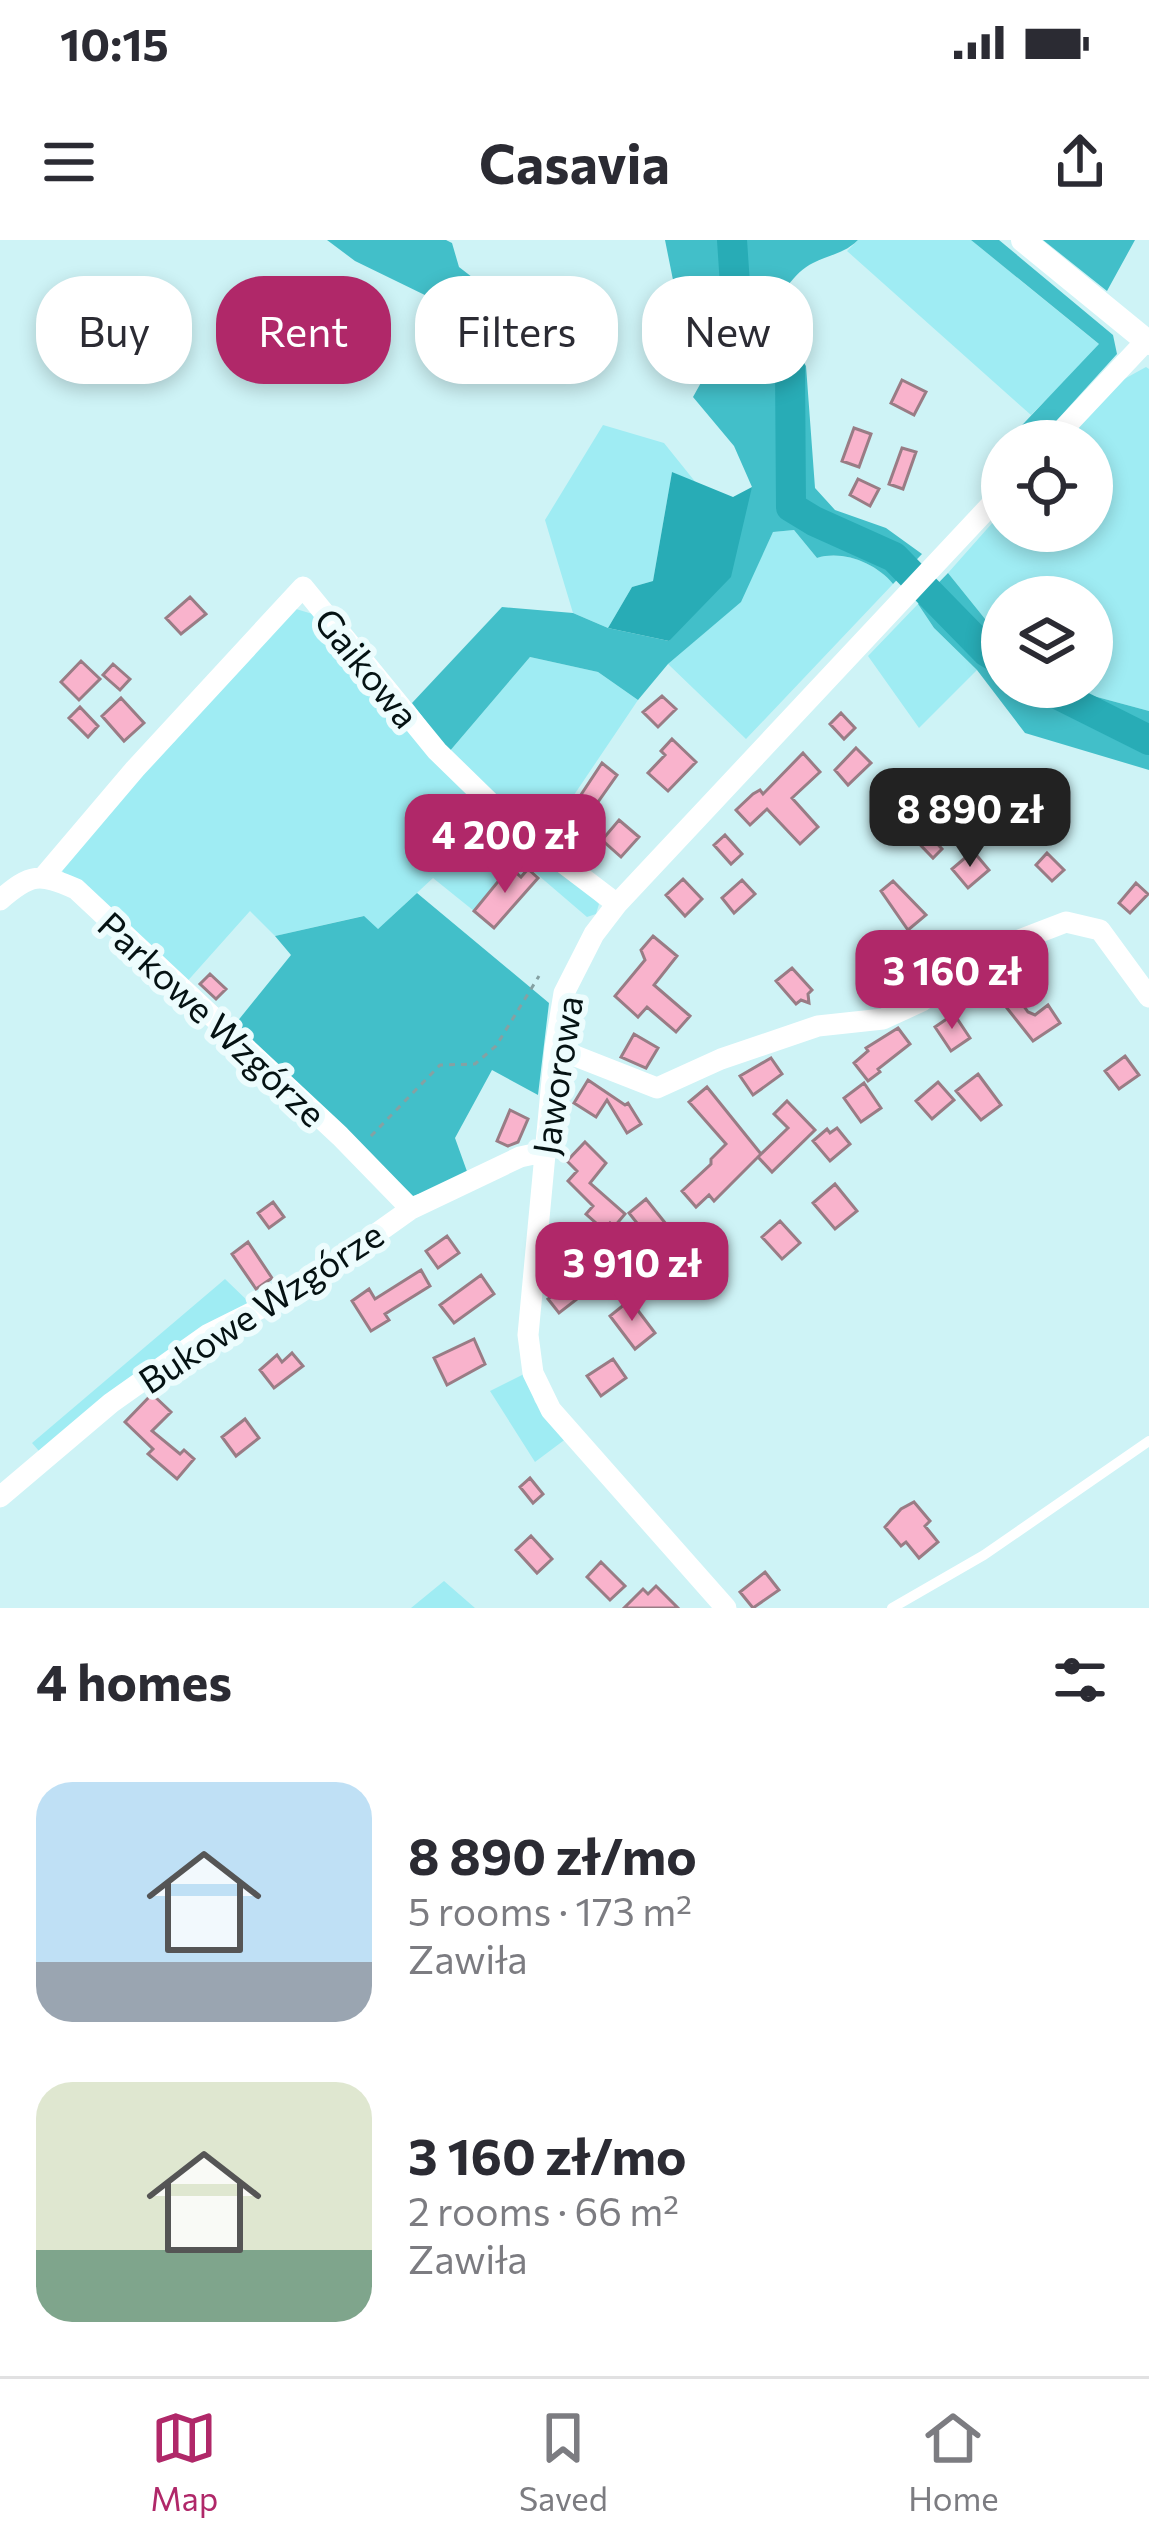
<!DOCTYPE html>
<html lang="en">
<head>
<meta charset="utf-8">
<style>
  body { margin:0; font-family:Commissioner,sans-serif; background:#f7f7f7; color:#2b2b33; height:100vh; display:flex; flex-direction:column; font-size:45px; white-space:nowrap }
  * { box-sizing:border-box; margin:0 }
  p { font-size:39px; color:#7c7c81 }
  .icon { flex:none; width:66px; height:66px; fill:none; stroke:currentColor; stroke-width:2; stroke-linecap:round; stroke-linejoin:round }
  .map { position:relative; height:1368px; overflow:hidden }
  .panel { display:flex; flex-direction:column; background:#fff; flex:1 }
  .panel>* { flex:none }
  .top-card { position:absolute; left:36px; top:36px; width:1077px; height:108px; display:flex; gap:24px }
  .tools { position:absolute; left:981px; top:180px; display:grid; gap:24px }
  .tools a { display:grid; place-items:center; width:132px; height:132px; border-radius:50%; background:#fff; box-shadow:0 6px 18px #0003; font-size:60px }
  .price { position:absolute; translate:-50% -102px; padding:0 27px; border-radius:24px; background:#b02869; color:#fff; font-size:39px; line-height:78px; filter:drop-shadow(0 3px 6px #0008) }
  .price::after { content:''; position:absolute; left:50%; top:72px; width:36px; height:27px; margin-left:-18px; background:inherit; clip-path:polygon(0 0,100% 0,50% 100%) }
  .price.current { background:#222; color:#fff }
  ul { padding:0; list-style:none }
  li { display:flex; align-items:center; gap:36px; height:300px; padding:0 36px }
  li span { display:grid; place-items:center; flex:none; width:336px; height:240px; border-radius:36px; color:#555 }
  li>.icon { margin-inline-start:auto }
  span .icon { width:144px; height:144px; fill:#fffc; stroke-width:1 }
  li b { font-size:51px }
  h2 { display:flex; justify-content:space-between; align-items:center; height:144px; padding:0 36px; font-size:51px }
  .tag { padding:0 42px; border-radius:48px; background:#fff; box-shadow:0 6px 18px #0003; font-size:42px; line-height:108px }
  .tag.current { background:#b02869; color:#fff }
  .status { display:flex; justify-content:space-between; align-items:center; height:84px; padding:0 60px; background:#fff; direction:ltr }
  .status svg { height:33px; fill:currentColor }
  header { display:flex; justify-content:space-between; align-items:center; height:156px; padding:0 36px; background:#fff; font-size:54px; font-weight:700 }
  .tab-bar { display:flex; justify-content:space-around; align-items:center; height:168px; border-top:3px solid #e1e1e2; background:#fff; font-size:33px; color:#7c7c81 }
  .tab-bar a { display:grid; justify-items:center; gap:6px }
  .tab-bar .current { color:#b02869 }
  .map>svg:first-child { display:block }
  .green { fill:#9fecf3 }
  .forest { fill:#42bfc9 }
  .water { fill:#28acb6 }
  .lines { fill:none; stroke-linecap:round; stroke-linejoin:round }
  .river { stroke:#28acb6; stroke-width:30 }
  .building { fill:#f9b3cc; stroke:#997c85; stroke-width:3 }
  .path { stroke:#85a1a3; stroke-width:3; stroke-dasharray:6 6; stroke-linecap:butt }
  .service { stroke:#fff; stroke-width:10 }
  .minor { stroke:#fff; stroke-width:21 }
  .tertiary { stroke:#fff; stroke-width:24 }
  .labels { text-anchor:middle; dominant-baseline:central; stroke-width:12; stroke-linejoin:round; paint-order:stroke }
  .street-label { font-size:36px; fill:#051213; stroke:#edfcfd }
</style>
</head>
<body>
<div class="status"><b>10:15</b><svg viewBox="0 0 49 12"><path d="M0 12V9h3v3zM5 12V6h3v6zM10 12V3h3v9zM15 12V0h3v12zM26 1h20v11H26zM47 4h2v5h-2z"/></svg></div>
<header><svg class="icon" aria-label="menu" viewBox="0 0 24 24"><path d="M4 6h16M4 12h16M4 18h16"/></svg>Casavia<svg class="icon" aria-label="share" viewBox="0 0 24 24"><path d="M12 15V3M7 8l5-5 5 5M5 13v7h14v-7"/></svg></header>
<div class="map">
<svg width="1149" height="1368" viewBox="0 0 1149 1368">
  <rect width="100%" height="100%" fill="#cef3f6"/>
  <path class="green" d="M 858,0 L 971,0 L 1100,105 L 1031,175 L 847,11 Z
    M 1146,127 L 1149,129 L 1149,471 L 1060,447 L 1092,447 L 1092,357 L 1002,357 L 1002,400 L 948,333 L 1002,272 L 1002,291 L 1092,291 L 1092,201 L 1065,201 L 1117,143 Z
    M 603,185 L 664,203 L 697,244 L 672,232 L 653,341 L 632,347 L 608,388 L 573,373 L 545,280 Z
    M 794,290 L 817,318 C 843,310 876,323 893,344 L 746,499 L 668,424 L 740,362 L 773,292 Z
    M 918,364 L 934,388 L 977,430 L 919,488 L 868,416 Z
    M 296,369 L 316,375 L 599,664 L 596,674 L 587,677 L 517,617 L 474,671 L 433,638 L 377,690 L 363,676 L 275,696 L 250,671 L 184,745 L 61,630 L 151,520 L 175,501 L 186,484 Z
    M 530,417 L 598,432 L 638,460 L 545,598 L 486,550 L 449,512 Z
    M 225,1039 L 252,1065 L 131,1140 L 39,1211 L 32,1203 Z
    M 526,1133 L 535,1162 L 567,1198 L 535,1222 L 490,1151 Z
    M 444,1341 L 475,1368 L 411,1368 Z"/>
  <path class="forest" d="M 327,0 L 446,0 L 452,3 L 459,27 L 490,51 L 470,77 L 355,21 Z
    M 665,0 L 858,0 C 844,14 830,14 813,23 C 795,31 776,59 773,78 L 806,126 L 815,248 L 835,270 L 886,288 L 922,314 L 893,344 C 876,323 843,310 817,318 L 794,290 L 773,292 L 741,362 L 668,424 L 638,460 L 598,432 L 530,417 L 449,512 L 412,463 L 502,367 L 573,373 L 608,388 L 669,401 L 752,247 L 734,206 L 693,157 L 703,139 L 677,60 Z
    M 971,0 L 999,0 L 1113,95 L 1117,114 L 1038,201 L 1007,201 L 1099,104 Z
    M 1043,0 L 1135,0 L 1107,51 Z
    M 948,333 L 1002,400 L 1002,447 L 1060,447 L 1149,471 L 1149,530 L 1025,493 L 977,430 L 934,388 L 918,364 Z
    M 417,653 L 549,763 L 538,855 L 492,830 L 455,898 L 469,937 L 413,956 L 232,788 L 291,715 L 275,696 L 364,676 L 378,689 Z"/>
  <path class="water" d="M 672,232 L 733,257 L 752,247 L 731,337 L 669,401 L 608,388 L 632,347 L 653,341 Z"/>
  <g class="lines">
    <path class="river" d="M 732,0 L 735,45 L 790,128 L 791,267 L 814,281 L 894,317 L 987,412 L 1002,421
      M 1043,447 L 1149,500"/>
  </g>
  <path class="building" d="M 902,140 L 926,152 L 914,175 L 891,163 Z
    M 854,188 L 871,194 L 859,227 L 842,221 Z
    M 902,208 L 916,212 L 903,249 L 889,244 Z
    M 858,239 L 879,249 L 870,266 L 850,255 Z
    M 190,357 L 206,374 L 181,394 L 166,378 Z
    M 81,421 L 100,439 L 79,460 L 61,442 Z
    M 113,424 L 130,439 L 120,450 L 103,435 Z
    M 662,456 L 676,469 L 658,487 L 643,472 Z
    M 121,458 L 144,483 L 124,501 L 102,476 Z
    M 80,467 L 98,486 L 88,497 L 69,478 Z
    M 841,473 L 855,488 L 844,499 L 830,484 Z
    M 672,499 L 696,522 L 668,551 L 648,533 L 665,515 L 661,511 Z
    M 856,508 L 871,523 L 848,545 L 835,530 Z
    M 803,513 L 820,532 L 792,558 L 818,587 L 800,604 L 767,569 L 750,585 L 736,570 L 753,554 L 760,550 L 763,554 Z
    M 602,523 L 617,535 L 569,603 L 555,594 Z
    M 922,535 L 938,551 L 912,579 L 895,563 Z
    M 968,550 L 993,573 L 979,589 L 954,566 Z
    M 914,578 L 942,609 L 933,618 L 904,588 Z
    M 619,580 L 639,597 L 621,617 L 602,600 Z
    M 725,595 L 742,614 L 731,624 L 714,605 Z
    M 973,611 L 989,630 L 968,648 L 952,629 Z
    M 1047,613 L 1064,630 L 1052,641 L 1036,625 Z
    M 510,627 L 521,637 L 528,629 L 538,638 L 494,688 L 474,671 Z
    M 683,639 L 702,659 L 685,676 L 666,655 Z
    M 742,640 L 755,654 L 734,673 L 722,658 Z
    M 893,641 L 926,675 L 908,690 L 881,651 Z
    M 1136,643 L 1148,654 L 1130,673 L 1119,663 Z
    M 653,696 L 677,716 L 654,745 L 690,776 L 676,792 L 647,767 L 638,777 L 615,756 L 645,720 L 641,710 Z
    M 792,728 L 812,750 L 808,754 L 809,763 L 801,760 L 796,764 L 776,741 Z
    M 210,734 L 226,749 L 216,759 L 200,744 Z
    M 1012,749 L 1028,772 L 1035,775 L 1048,765 L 1060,783 L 1033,801 L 999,758 Z
    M 954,774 L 970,798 L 951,811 L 935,787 Z
    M 898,788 L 910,804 L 878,829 L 880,832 L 868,841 L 854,823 L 868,811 L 866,808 Z
    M 634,794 L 658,808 L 646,828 L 621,817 Z
    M 1125,816 L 1139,835 L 1119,849 L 1105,831 Z
    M 771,818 L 782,834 L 753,855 L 740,836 Z
    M 978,834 L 1001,865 L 981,880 L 956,851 Z
    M 588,840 L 625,865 L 628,863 L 641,884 L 627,893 L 607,860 L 596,877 L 574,863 Z
    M 938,842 L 954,860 L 932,879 L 916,861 Z
    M 864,843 L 881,868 L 861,882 L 844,858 Z
    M 707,847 L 761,914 L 714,961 L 709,955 L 696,967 L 682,951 L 711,924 L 711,919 L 726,904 L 689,862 Z
    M 787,861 L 815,890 L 772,932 L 758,917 L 788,888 L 774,874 Z
    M 510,870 L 528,879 L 518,902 L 508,906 L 497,901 Z
    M 837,888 L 850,904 L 830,921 L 813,901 L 827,889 L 830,893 Z
    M 585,902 L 606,923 L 590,943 L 625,974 L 614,987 L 610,983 L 604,990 L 586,974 L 593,966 L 568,941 L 577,931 L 567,921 Z
    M 835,944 L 857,971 L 835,989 L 813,963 Z
    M 646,959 L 666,984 L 648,997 L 629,973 Z
    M 273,962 L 284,977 L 269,988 L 258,973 Z
    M 780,981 L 800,1003 L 782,1019 L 762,997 Z
    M 447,996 L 459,1013 L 438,1028 L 426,1011 Z
    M 248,1002 L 272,1038 L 256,1049 L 232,1014 Z
    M 664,1003 L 674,1015 L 659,1028 L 648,1016 Z
    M 421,1030 L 430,1046 L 385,1074 L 389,1080 L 371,1091 L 352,1061 L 369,1049 L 375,1059 Z
    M 481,1035 L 494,1054 L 454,1083 L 440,1065 Z
    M 580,1035 L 590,1049 L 559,1073 L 548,1059 Z
    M 630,1060 L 655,1093 L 635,1109 L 610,1076 Z
    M 474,1099 L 485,1124 L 447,1145 L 434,1118 Z
    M 292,1113 L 303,1126 L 274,1148 L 260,1130 L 277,1115 L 282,1122 Z
    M 613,1119 L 626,1138 L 601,1156 L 587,1136 Z
    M 152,1154 L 171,1172 L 152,1191 L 180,1214 L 184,1210 L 194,1219 L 177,1239 L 148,1214 L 153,1209 L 125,1182 Z
    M 245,1179 L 259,1198 L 236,1216 L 222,1197 Z
    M 530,1238 L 543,1254 L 533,1263 L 520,1247 Z
    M 914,1262 L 930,1281 L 925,1286 L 938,1302 L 919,1318 L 906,1302 L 901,1306 L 885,1287 L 901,1269 Z
    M 531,1296 L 552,1319 L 537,1333 L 516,1310 Z
    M 601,1322 L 625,1346 L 610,1360 L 587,1337 Z
    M 765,1332 L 779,1350 L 753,1368 L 740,1352 Z
    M 656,1346 L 678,1368 L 624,1368 L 643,1349 L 648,1354 Z"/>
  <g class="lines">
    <path class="path" d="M 371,896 L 440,825 L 475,824 L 496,806 L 539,736"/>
    <path class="service" d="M 892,1368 L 984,1315 L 1149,1201"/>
    <path class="minor" d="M 1052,201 L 1146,101
      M 45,635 L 135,529 L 303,347 L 437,511 L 512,584 L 617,664
      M 0,660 C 31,633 39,633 76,649 L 340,896 L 411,969
      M 555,808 L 657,848 L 721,819 L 818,786 L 883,779 L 922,761 L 983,714 L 1066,682 L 1100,690 L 1149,757
      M 0,1257 L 111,1163 L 207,1095 L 297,1050 L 411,969 L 520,917 L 543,912
      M 726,1368 L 551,1170 L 533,1133 L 528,1095 L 555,808 L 564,753 L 594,694 L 617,664 L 1002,253"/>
    <path class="tertiary" d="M 1023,0 L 1149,103"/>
  </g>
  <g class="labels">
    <g class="street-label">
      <text transform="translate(368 427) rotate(51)">Gaikowa</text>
      <text transform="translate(213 778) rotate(43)">Parkowe Wzgórze</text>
      <text transform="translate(556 835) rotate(-81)">Jaworowa</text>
      <text transform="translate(260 1066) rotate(-33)">Bukowe Wzgórze</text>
    </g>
  </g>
</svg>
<div class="tools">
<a><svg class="icon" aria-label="locate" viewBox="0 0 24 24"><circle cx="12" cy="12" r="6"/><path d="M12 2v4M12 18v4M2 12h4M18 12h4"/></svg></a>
<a><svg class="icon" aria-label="layers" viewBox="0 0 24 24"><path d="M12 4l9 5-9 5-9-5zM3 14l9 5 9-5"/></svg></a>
</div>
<b class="price current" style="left:970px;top:630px">8 890 zł</b>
<b class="price" style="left:505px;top:656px">4 200 zł</b>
<b class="price" style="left:952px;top:792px">3 160 zł</b>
<b class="price" style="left:632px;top:1084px">3 910 zł</b>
<div class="top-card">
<a class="tag">Buy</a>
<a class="tag current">Rent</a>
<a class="tag">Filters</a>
<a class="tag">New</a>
</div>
</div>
<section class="panel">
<h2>4 homes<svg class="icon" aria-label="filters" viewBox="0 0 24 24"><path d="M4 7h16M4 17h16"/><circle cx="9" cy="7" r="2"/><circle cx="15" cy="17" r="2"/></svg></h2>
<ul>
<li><span style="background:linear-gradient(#bfe0f5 75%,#9aa5b1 0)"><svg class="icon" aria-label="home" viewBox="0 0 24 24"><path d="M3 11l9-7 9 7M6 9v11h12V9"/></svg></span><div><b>8 890 zł/mo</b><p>5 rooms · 173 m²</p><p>Zawiła</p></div></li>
<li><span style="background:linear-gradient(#dfe7d0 70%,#7fa58c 0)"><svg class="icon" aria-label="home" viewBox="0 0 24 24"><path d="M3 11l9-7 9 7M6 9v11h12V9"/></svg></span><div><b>3 160 zł/mo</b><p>2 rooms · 66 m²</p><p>Zawiła</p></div></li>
</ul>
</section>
<nav class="tab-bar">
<a class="current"><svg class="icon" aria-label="map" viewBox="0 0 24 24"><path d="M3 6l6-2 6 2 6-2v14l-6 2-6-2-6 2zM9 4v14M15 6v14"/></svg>Map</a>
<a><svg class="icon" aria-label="saved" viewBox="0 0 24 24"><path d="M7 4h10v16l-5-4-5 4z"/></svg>Saved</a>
<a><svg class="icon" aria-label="home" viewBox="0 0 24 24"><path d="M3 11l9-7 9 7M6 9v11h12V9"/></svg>Home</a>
</nav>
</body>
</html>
